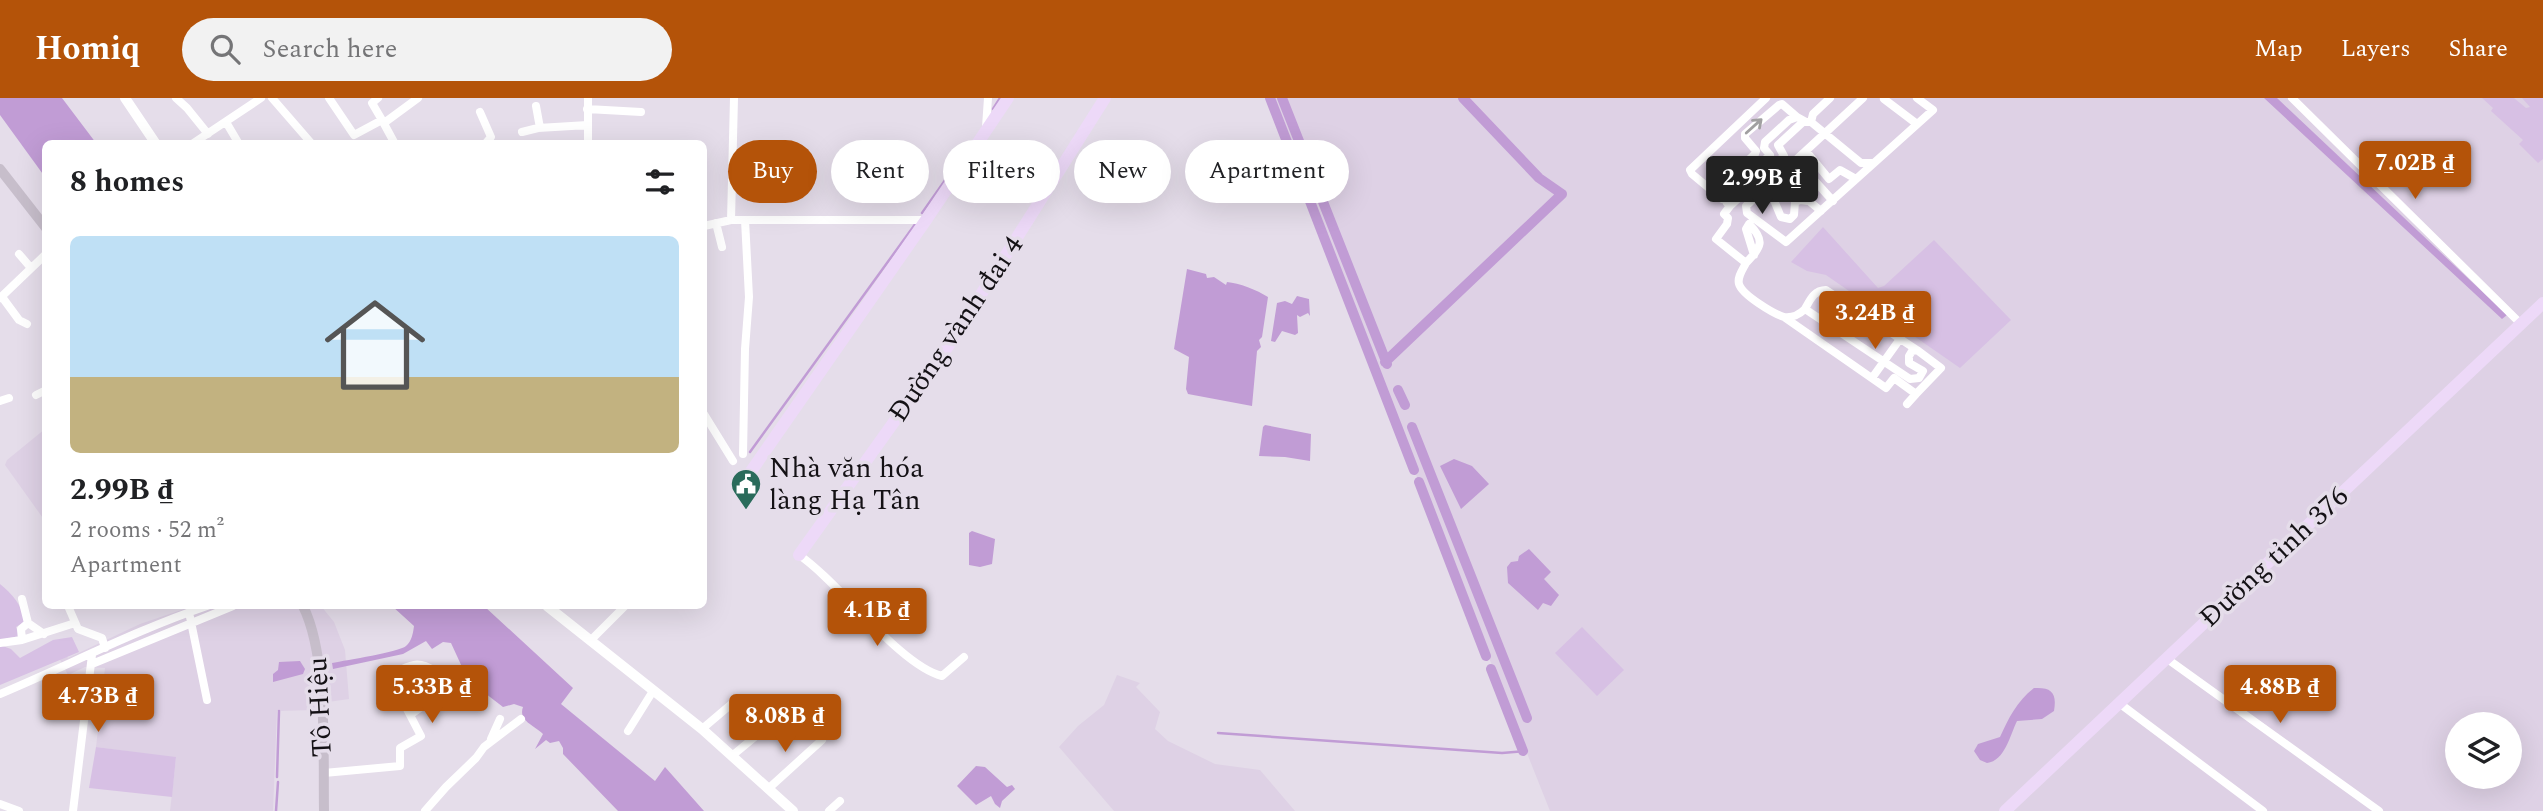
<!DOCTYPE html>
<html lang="en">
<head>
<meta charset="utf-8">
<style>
  body { margin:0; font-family:Spectral,serif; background:#f2f2f2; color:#202124; height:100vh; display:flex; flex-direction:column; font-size:26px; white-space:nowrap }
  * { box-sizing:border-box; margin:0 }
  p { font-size:23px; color:#757577 }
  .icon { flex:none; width:38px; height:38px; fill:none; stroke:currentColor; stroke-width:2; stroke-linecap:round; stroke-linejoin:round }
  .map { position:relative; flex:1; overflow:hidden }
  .drawer { position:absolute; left:42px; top:42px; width:665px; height:469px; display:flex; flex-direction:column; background:#fff; border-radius:10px; box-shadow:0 7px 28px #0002 }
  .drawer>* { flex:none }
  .top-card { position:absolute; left:728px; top:42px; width:665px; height:63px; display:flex; gap:14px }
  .fabs { position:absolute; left:2445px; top:614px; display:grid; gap:14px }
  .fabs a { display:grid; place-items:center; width:77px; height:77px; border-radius:50%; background:#fff; box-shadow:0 7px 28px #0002; font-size:35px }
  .price { position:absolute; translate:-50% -60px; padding:0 16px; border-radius:7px; background:#b45309; color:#fff; font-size:23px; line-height:46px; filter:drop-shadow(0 2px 4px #0008) }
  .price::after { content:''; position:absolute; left:50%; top:42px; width:21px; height:16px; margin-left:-10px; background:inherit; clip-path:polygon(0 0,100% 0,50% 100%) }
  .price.on { background:#222; color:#fff }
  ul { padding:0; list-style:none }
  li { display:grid; align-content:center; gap:14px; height:371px; padding:0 28px }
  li+li { border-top:2px solid #e0e0e0 }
  li span { display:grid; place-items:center; height:217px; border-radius:10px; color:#555 }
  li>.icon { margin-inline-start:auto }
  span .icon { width:126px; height:126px; fill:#fffc; stroke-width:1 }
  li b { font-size:30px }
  h2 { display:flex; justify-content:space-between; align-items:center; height:84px; padding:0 28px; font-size:30px }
  .pill { padding:0 24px; border-radius:32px; background:#fff; box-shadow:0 7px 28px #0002; font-size:24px; line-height:63px }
  .pill.on { background:#b45309; color:#fff }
  header { display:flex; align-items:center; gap:42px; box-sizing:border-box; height:98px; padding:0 35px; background:#b45309; color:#fff }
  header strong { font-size:33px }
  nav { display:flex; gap:38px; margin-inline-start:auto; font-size:24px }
  .search { width:490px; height:63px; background:#f2f2f2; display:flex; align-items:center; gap:18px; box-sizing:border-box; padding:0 24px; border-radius:38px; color:#757577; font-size:26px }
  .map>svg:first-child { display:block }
  .built { fill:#ded1e5; fill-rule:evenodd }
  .green { fill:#d7c0e4 }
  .water { fill:#c19cd5 }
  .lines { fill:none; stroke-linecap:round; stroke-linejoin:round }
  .stream { stroke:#c19cd5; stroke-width:2.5 }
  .canal { stroke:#c19cd5; stroke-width:10 }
  .minor { stroke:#fff; stroke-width:8 }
  .tertiary { stroke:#fff; stroke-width:10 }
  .secondary { stroke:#c7becb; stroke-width:10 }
  .primary { stroke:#edd9f8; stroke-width:12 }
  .oneway { stroke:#a1a0a1 }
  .labels { text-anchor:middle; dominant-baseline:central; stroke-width:7; stroke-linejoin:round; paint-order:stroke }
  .street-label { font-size:28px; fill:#141115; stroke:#e5ddea }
  .poi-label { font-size:28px; fill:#141115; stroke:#e5ddea; text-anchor:start }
</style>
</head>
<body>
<header>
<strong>Homiq</strong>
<div class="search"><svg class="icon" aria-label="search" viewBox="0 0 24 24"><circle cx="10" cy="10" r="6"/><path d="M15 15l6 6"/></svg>Search here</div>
<nav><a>Map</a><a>Layers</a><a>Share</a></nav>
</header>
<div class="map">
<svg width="2543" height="713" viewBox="0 0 2543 713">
  <rect width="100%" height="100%" fill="#e5ddea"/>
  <path class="built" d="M 1266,0 L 2543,0 L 2543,713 L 1550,713 ZM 2457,626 L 2510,626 L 2510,679 L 2457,679 Z
    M 45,331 L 45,423 L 5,367 L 7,362 Z
    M 193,508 L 321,508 L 334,524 L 345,552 L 349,601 L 328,604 L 315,612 L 277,613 L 273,713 L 170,713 L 176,660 L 96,649 L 105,570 L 85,569 L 68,577 L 56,554 L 63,551 L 68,560 L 140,526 Z
    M 1117,577 L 1140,585 L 1136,589 L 1160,614 L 1155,631 L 1168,643 L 1215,666 L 1260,672 L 1295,713 L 1114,713 L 1059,649 L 1078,628 L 1104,607 Z"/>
  <path class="green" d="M 2482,0 L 2514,0 L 2526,10 L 2530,9 L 2522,0 L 2543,0 L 2543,61 L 2538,65 L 2519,46 L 2523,42 L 2491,13 L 2493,10 Z
    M 1823,129 L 1878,190 L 1884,188 L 1934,142 L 2011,222 L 1960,270 L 1826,177 L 1807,173 L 1791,164 Z
    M 0,486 C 12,496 23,507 24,524 L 16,529 L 19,538 L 0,542 Z
    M 1582,529 L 1624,572 L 1597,598 L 1555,555 Z
    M 72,539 L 79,554 L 0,587 L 0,547 L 11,551 L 20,560 L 53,542 Z
    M 96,649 L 176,659 L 172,699 L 89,690 Z"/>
  <path class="water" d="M 0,0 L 62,0 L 96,45 L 46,46 L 45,79 L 0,17 Z
    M 2264,0 L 2277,0 L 2507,217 L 2502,221 Z
    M 1187,171 L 1206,176 L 1207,180 L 1214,179 L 1226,187 L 1227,184 C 1239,185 1257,192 1268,199 L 1262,239 L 1259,242 L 1261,249 L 1257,253 L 1252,308 L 1188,296 L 1186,291 L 1189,259 L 1174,251 Z
    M 1297,198 L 1309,201 L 1310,218 L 1308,215 L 1300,219 L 1297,217 L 1298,235 L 1295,237 L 1282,233 L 1275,244 L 1271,243 L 1277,205 L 1285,203 L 1292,206 Z
    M 1265,327 L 1311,336 L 1310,363 L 1285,359 L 1259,358 L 1263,329 Z
    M 1454,361 L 1472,368 L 1489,386 L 1461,411 L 1440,368 Z
    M 972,433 L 995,441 L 992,466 L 980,469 L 969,467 L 969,435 Z
    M 1529,451 L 1551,474 L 1544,481 L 1559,497 L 1551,508 L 1543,505 L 1538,512 L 1508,485 L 1507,469 L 1511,464 L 1518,463 L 1519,458 Z
    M 392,508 L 484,508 L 573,590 L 561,606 L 655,683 L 665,669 L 704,713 L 618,713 L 563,656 L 563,650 L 559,643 L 550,645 L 546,642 L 535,651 L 543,636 C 534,627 518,623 523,609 L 514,606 L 503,609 L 468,582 L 451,545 L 443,544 L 432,551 L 426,543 L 403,556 L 333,571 L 332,565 C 347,562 399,554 406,548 C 412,543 413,535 414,528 Z
    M 300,563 L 305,571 L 303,576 L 273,584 L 273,576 L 278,572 L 279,564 Z
    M 2034,590 C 2052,589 2057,595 2054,613 L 2042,621 L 2017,623 C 2010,637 2005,663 1987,665 L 1980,662 L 1974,653 L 1978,646 L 2000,639 C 2009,620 2016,604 2034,590 Z
    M 976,668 L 985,669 L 1007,689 L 1012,687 L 1015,691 L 1002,703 L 1000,710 L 995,706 L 991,698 L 976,707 L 957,688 Z"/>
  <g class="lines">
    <path class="stream" d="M 993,11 L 1000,0
      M 922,115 L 948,78
      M 750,354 L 916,125
      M 1218,635 L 1502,655 L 1527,653
      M 277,679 L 279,613
      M 276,713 L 278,684"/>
    <path class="canal" d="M 1270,0 L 1414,372
      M 1282,0 L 1387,266
      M 1385,264 L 1562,96 L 1539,80 L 1463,0
      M 1398,292 L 1405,307
      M 1412,329 L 1527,620
      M 1419,384 L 1486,558
      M 1491,571 L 1523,653"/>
    <path class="minor" d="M 176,0 L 187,10 L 208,36
      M 272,0 L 312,46
      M 329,0 L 354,37 L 382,22 L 395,46
      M 378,0 L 372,5 L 382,22
      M 588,0 L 588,46
      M 1766,0 L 1690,72 L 1692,76 L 1722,101 L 1770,57 L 1764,50 L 1765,44 L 1789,22 L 1797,19 L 1806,24 L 1811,24
      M 1830,0 L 1813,16 L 1811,24 L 1861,65 L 1873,65
      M 1863,0 L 1746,108 L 1747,115 L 1786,144 L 1933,12 L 1917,0
      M 2292,0 L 2520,225
      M 1884,1 L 1917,26
      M 536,8 L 540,30
      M 587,11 L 641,14
      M 480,14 L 491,39 L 485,46
      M 226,24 L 239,46
      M 384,25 L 418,0
      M 986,29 L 988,0
      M 522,34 L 538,30 L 588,27
      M 192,46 L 261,0
      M 1806,53 L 1829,81 L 1840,72 L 1856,81
      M 1788,69 L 1797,89 L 1804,91 L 1807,84 L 1814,82 L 1833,103
      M 1768,88 L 1781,119 L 1790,121 L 1794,117 L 1795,104 L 1800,102 L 1809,103 L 1821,113
      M 1714,94 L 1755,56 L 1756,53 L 1745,40 L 1745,36 L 1779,7 L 1782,6 L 1797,19
      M 1727,105 L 1730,108 L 1784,58 L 1778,47 L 1804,23
      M 1730,108 L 1724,116 L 1728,120 L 1727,126 L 1716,141 L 1746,165 C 1743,171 1737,179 1739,186 C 1742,197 1774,216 1784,219 C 1792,220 1800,216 1805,211 L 1910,281 L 1919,280 L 1923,273 L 1909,265 L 1909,258 L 1912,253 L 1917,252 L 1941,270 L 1916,296 L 1894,280 L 1886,290 L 1784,219
      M 731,122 L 734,0
      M 716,125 L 722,149
      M 704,128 L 731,122 L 745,122
      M 19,156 L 31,170
      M 1746,165 C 1761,149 1766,143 1749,126 L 1746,131 L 1754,157
      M 2,199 L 19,222 L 27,226
      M 0,200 L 46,156
      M 1805,211 C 1810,202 1814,192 1826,192 L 1917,252
      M 1872,280 L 1900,241
      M 36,297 L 46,292
      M 0,303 L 9,300
      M 1907,306 L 1916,296
      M 704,316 L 733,363
      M 743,356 L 745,251 L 749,199 L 745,122 L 926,122
      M 799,457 C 839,484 899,567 942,578 L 964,559
      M 22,501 L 28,525 L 44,536
      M 68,508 L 78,531 L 102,540 L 105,550
      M 190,519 L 207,602
      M 22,542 L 21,531 L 28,525
      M 590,543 L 625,508
      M 0,545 L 22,542 L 75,525
      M 2166,560 L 2379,713
      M 92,566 L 233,508
      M 434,573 L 443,582 L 442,593 L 436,599
      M 395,588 L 410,617
      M 0,596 C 69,567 136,532 207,508
      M 2119,605 L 2263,713
      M 702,631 L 735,603
      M 628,633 L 653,593
      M 491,641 L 500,621
      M 733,657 L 762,633
      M 324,675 L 400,668 L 400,650 L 421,638 L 410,617 L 436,599 L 422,583 L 434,573 C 415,559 404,571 385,580
      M 768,691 L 822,642
      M 0,706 L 19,713
      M 73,713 L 92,557
      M 425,713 L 446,689 L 476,660 L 484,649 L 521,621
      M 829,713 L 840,703"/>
    <path class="tertiary" d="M 125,0 L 156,46
      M 547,508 L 702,631 L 793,713"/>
    <path class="secondary" d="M 0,71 L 46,130
      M 303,508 C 328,558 323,655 324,713"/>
    <path class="primary" d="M 745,382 L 926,122 L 1008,0
      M 799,457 L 951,244 L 1105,0
      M 2005,713 L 2543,205"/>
  </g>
  <defs><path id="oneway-shaft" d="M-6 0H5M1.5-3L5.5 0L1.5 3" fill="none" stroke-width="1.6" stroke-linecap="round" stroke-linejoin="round" transform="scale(1.75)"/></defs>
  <use class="oneway" href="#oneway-shaft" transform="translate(1754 28) rotate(-42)"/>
  <defs>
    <g id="civic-pin" transform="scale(1.575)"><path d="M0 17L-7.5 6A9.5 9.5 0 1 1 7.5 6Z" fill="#2a6b5b" stroke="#e5ddea"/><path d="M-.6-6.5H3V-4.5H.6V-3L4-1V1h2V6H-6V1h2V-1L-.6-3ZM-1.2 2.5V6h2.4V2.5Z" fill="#fff"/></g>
  </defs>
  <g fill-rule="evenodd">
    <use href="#civic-pin" x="746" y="386"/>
  </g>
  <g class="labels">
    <g class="street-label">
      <text transform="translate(956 231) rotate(-56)">Đường vành đai 4</text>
      <text transform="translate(2274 459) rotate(-43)">Đường tỉnh 376</text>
      <text transform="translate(320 609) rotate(-93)">Tô Hiệu</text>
    </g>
    <g class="poi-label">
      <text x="769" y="370">Nhà văn hóa<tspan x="769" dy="32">làng Hạ Tân</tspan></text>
    </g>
  </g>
</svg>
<div class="fabs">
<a><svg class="icon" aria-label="layers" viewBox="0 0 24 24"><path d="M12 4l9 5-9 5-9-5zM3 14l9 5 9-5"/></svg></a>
</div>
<b class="price" style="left:2415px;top:103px">7.02B ₫</b>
<b class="price on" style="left:1762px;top:118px">2.99B ₫</b>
<b class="price" style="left:1875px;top:253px">3.24B ₫</b>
<b class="price" style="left:877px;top:550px">4.1B ₫</b>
<b class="price" style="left:432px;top:627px">5.33B ₫</b>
<b class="price" style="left:2280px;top:627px">4.88B ₫</b>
<b class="price" style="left:98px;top:636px">4.73B ₫</b>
<b class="price" style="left:785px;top:656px">8.08B ₫</b>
<div class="top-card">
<a class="pill on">Buy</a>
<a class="pill">Rent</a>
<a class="pill">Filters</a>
<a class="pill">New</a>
<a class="pill">Apartment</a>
</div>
<section class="drawer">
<h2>8 homes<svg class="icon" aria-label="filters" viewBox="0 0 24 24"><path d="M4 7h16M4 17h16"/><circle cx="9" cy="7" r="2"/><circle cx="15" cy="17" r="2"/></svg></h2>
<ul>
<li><span style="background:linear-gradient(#bfe0f5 65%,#c2b280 0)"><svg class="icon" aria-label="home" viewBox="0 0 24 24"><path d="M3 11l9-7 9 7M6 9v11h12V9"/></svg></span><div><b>2.99B ₫</b><p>2 rooms · 52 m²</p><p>Apartment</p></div></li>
</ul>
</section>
</div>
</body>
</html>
